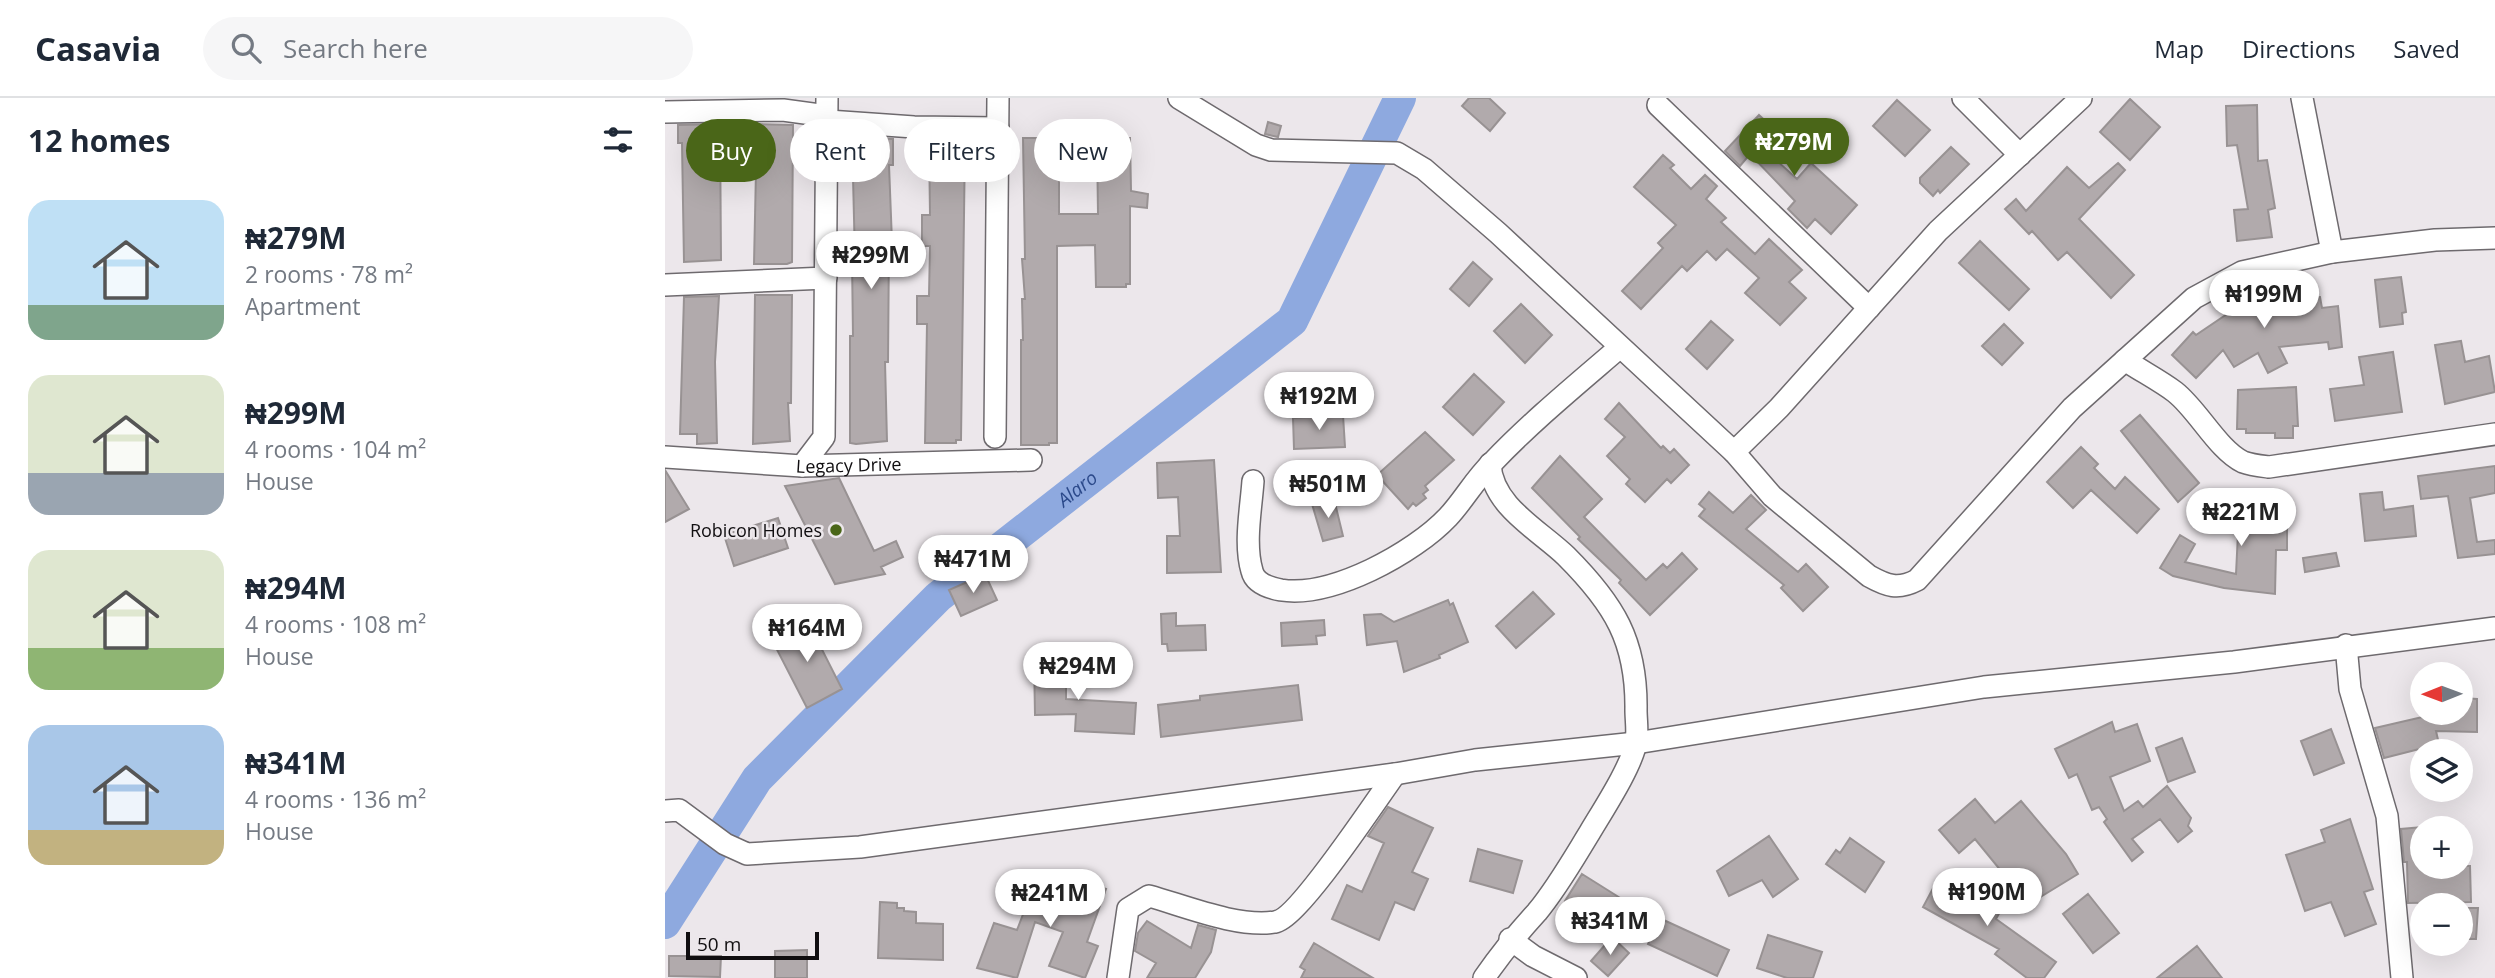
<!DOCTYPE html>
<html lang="en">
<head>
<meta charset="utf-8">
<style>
  body { margin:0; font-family:"Open Sans",sans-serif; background:#f6f6f7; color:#1f2937; height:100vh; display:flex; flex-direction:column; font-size:26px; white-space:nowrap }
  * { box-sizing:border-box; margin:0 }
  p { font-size:23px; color:#747a83 }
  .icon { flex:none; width:38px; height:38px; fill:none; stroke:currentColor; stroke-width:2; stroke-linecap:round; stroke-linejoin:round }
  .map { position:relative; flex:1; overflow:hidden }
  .drawer { display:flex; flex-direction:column; background:#fff; width:665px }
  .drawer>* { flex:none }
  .hud { position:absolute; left:21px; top:21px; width:665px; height:63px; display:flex; gap:14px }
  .needle { width:46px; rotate:269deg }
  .tools { position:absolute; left:1745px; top:564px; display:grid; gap:14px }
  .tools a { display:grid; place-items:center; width:63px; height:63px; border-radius:50%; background:#fff; box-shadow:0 7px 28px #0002; font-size:35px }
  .scale { position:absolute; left:21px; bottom:18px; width:133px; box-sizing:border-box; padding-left:7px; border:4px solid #100e10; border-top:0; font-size:19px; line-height:24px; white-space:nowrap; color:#100e10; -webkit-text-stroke:5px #ece7eb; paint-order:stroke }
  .price { position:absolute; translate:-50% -60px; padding:0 16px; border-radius:24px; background:#fff; color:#222; font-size:23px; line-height:46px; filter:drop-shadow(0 2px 4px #0008) }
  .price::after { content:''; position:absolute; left:50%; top:42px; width:21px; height:16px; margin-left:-10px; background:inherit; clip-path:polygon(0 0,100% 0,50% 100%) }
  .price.active { background:#4a6618; color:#fff }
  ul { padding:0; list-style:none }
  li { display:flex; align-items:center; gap:21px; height:175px; padding:0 28px }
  li span { display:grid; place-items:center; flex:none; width:196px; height:140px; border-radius:21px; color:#555 }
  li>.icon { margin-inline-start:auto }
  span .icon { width:84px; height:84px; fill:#fffc; stroke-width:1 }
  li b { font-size:30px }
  h2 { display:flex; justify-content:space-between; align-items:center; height:84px; padding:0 28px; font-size:30px }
  .pill { padding:0 24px; border-radius:32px; background:#fff; box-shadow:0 7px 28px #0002; font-size:24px; line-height:63px }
  .pill.active { background:#4a6618; color:#fff }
  header { display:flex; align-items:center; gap:42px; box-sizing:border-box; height:98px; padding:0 35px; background:#fff; border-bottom:2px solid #e0e1e3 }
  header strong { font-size:33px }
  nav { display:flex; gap:38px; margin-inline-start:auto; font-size:24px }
  .search { width:490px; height:63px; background:#f6f6f7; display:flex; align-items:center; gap:18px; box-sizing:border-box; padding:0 24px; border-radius:38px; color:#747a83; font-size:26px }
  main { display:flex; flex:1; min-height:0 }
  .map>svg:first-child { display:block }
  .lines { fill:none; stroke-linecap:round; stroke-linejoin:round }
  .river { stroke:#8ea9df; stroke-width:32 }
  .building { fill:#b1aaac; stroke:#989293; stroke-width:2 }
  .minor-casing { stroke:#6e6a6e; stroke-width:24 }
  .minor { stroke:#fff; stroke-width:21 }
  .poi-dot { fill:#4a6618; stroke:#ece7eb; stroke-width:2.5 }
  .labels { text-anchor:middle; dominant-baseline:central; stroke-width:5; stroke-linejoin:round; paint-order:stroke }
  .street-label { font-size:18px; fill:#100e10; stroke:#ece7eb }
  .poi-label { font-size:18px; fill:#100e10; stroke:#ece7eb; text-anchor:end }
  .water-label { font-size:19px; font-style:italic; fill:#2b498a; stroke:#ece7eb }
</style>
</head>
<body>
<header>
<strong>Casavia</strong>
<div class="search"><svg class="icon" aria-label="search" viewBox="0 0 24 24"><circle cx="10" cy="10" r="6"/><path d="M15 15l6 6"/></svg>Search here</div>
<nav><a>Map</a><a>Directions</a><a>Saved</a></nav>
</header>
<main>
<section class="drawer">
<h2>12 homes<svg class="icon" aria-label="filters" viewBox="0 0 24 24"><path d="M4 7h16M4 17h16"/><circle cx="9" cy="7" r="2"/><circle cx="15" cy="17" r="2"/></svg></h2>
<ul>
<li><span style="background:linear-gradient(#bfe0f5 75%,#7fa58c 0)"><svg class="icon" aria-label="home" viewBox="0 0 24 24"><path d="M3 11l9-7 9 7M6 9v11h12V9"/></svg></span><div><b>₦279M</b><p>2 rooms · 78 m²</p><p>Apartment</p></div></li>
<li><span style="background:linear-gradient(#dfe7d0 70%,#9aa5b1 0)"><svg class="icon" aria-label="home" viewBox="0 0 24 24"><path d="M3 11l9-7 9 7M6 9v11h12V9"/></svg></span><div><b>₦299M</b><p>4 rooms · 104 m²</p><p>House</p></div></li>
<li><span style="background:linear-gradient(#dfe7d0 70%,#8fb573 0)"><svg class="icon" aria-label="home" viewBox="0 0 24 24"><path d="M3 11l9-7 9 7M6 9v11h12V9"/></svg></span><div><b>₦294M</b><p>4 rooms · 108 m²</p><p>House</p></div></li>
<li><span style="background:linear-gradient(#a9c7e8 75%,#c2b280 0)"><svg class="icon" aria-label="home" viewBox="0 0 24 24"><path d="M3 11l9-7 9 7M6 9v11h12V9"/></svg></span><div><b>₦341M</b><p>4 rooms · 136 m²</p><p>House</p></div></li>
</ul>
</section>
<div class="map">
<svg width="1830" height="880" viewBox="0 0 1830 880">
  <rect width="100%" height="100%" fill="#ece7eb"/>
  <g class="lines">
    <path class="river" id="s1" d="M 0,825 L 92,681 L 273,499 L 627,223 L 735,0"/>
  </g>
  <path class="building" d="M 804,0 L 824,0 L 840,15 L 825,33 L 797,8 Z
    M 1465,1 L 1495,29 L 1465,62 L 1435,34 Z
    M 1232,2 L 1265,32 L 1240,58 L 1208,28 Z
    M 1592,7 L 1593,63 L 1602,62 L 1610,110 L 1603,112 L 1607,139 L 1572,143 L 1569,112 L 1583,111 L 1572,47 L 1562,48 L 1561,8 Z
    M 1094,17 L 1124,45 L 1110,61 L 1132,81 L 1146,65 L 1192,107 L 1166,136 L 1150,121 L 1142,130 L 1123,111 L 1130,103 L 1085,56 L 1075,68 L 1060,53 Z
    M 603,24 L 616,28 L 613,39 L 600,36 Z
    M 55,26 L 56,162 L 19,164 L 17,45 L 13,45 L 13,27 Z
    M 92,26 L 128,27 L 127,164 L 122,166 L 89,166 Z
    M 197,39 L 228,41 L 228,67 L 224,67 L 227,144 L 224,144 L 223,264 L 220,264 L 222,343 L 191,346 L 185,345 L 185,238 L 188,238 L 187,161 L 190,161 L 188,79 L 191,79 L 192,40 Z
    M 358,40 L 394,40 L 394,116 L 433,116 L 432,43 L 442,43 L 442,40 L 465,40 L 466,93 L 483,96 L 482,110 L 465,108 L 465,186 L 461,186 L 461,189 L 431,189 L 430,147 L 392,148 L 392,345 L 384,345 L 384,347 L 356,347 L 356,242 L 358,242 L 357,201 L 360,201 L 357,161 L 360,161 Z
    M 264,42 L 300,43 L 296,342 L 291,342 L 291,345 L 260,345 L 262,226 L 252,226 L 252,198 L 264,198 L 265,148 L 257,148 L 257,117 L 265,117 Z
    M 1286,49 L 1304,66 L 1275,95 L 1273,92 L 1268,98 L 1255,85 L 1255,80 Z
    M 998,57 L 1009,67 L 1005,70 L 1026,91 L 1040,77 L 1052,88 L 1041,101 L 1061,120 L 1056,124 L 1090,156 L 1104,141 L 1137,172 L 1124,184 L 1141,200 L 1115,227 L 1080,195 L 1094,180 L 1062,151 L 1051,162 L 1042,153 L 1022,173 L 1017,168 L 976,211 L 957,193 L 998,150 L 993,145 L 1011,127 L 969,89 Z
    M 1453,65 L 1460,72 L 1414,121 L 1469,177 L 1446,200 L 1402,154 L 1393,162 L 1367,133 L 1364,136 L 1340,111 L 1351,101 L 1361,113 L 1402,69 L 1424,90 Z
    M 1315,143 L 1364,191 L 1344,212 L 1294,165 Z
    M 808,164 L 827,181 L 804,208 L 785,191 Z
    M 1641,179 L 1644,200 L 1655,199 L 1657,210 L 1673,208 L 1677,249 L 1664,251 L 1663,244 L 1614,249 L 1622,265 L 1603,275 L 1593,255 L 1569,269 L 1558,252 L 1531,280 L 1507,257 L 1528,234 L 1531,237 L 1580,204 L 1620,194 L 1618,183 Z
    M 1736,179 L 1741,214 L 1737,215 L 1738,226 L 1715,229 L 1710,182 Z
    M 90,197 L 127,197 L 126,305 L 123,305 L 125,343 L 88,346 Z
    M 54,198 L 50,264 L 52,345 L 32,346 L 32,336 L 15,336 L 19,199 Z
    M 856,206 L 887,237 L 860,265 L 829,233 Z
    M 1046,223 L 1068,242 L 1042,271 L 1021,251 Z
    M 1339,226 L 1358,245 L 1337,267 L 1317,248 Z
    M 1796,243 L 1800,264 L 1824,258 L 1830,294 L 1780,306 L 1770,247 Z
    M 1728,254 L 1737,314 L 1670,323 L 1665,291 L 1699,287 L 1694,259 Z
    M 809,276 L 839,304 L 808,337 L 778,309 Z
    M 1631,289 L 1633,328 L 1628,328 L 1628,340 L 1610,340 L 1610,335 L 1581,335 L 1581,331 L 1572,331 L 1573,292 Z
    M 954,305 L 996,350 L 998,348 L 1005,355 L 1009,351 L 1024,367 L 1006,385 L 1002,381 L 980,404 L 961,386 L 965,381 L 942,358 L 960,339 L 940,321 Z
    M 678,317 L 680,349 L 629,351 L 628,320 Z
    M 1475,317 L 1534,385 L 1513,404 L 1456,333 Z
    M 760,334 L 789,362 L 760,388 L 763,392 L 758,396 L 761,400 L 751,408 L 748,405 L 743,411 L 712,377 Z
    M 1416,349 L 1433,366 L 1429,370 L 1450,391 L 1460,379 L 1494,411 L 1472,435 L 1426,392 L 1408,410 L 1382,384 Z
    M 895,358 L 937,401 L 919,419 L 981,482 L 998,466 L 1002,470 L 1017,455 L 1032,471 L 985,517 L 954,485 L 956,482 L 913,441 L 915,439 L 867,390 Z
    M 549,362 L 556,474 L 502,475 L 502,438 L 515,438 L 513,399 L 493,400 L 492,365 Z
    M 1830,368 L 1830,395 L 1805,400 L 1812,444 L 1830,442 L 1830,456 L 1793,460 L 1783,398 L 1756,401 L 1753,378 Z
    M 0,372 L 24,411 L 0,424 Z
    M 174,380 L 209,453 L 231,443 L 238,459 L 216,469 L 220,476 L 170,486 L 120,388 Z
    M 1044,394 L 1068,415 L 1086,397 L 1101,412 L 1081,431 L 1133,474 L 1141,466 L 1163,489 L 1138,513 L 1116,490 L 1119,487 L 1034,418 L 1040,411 L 1034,406 Z
    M 1717,394 L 1719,412 L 1748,408 L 1751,438 L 1700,443 L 1695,396 Z
    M 1565,398 L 1590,398 L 1590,404 L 1622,404 L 1622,452 L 1611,452 L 1610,496 L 1559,490 L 1508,478 L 1495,470 L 1515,437 L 1530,446 L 1520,464 L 1571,476 L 1573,435 L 1564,434 Z
    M 669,401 L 678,438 L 658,443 L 647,406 Z
    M 113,420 L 123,450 L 69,468 L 59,437 Z
    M 1671,455 L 1674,468 L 1640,474 L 1638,460 Z
    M 320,476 L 332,502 L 296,518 L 284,492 Z
    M 868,494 L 889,516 L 851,550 L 831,528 Z
    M 783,502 L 785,507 L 788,505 L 803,544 L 774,557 L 775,560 L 739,574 L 732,543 L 702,547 L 699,517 L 716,516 L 729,524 Z
    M 511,515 L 511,528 L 540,527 L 541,552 L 503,553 L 502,546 L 497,546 L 496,516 Z
    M 142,522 L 177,591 L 142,610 L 106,540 Z
    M 659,522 L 660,537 L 651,538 L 652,546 L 617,548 L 616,525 Z
    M 369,559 L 401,559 L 401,601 L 471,605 L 469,636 L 410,633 L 411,616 L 370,617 Z
    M 633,587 L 637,622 L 496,639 L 493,607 L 535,602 L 535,598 Z
    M 1796,600 L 1812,601 L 1812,634 L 1771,633 L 1774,646 L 1719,660 L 1710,630 L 1779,614 L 1796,614 Z
    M 1447,624 L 1450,634 L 1472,626 L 1485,663 L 1445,679 L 1459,713 L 1473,703 L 1478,709 L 1502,688 L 1526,720 L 1523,728 L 1527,733 L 1513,744 L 1495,721 L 1467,741 L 1478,754 L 1467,763 L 1439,724 L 1442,721 L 1434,709 L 1427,712 L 1412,676 L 1404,680 L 1390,651 Z
    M 1666,631 L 1679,665 L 1649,677 L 1636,643 Z
    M 1517,640 L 1530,674 L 1503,684 L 1491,650 Z
    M 1310,701 L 1330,725 L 1356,703 L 1401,756 L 1413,776 L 1364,806 L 1345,775 L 1341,779 L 1310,741 L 1294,755 L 1274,732 Z
    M 723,709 L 768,730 L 747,774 L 763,781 L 749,812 L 730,804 L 714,842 L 667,821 L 682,787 L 697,794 L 719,745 L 703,738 Z
    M 1685,721 L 1708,791 L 1699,794 L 1711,826 L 1680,838 L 1666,804 L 1640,813 L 1621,757 L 1660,744 L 1656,732 Z
    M 1757,729 L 1757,768 L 1805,768 L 1806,804 L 1743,805 L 1742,764 L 1739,764 L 1736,731 Z
    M 1104,738 L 1133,781 L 1108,799 L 1097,782 L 1064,798 L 1052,773 Z
    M 1185,740 L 1219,764 L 1200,794 L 1161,766 L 1171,752 L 1175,755 Z
    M 813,751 L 857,763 L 848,795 L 805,783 Z
    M 414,774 L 434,782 L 432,788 L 441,791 L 422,844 L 433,848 L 420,880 L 384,868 L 398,834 L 370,824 L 352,880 L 312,870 L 329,825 L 352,832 L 372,780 L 407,793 Z
    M 917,776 L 960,803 L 944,830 L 900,803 Z
    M 1274,779 L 1336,812 L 1331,821 L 1391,864 L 1379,880 L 1362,880 L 1330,856 L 1334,851 L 1258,809 Z
    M 1423,796 L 1454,835 L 1428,855 L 1398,816 Z
    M 215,804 L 232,805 L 232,810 L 239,810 L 239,813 L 251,814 L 251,825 L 278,826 L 278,862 L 213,860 Z
    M 966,807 L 1064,852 L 1052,878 L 983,846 L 989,833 L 964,811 Z
    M 1796,810 L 1813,810 L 1811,841 L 1796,841 Z
    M 482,823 L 526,850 L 533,827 L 551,832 L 546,854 L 530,880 L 482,880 L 491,865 L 470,853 L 473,835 Z
    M 1103,837 L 1157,854 L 1148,880 L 1122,880 L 1092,870 Z
    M 947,839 L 964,855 L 943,878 L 926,863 Z
    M 649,845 L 708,880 L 636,880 L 640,872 L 635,869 Z
    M 1532,848 L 1557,880 L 1492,880 Z
    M 142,852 L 142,880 L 110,880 L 110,853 Z
    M 4,858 L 56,858 L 55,879 L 4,878 Z"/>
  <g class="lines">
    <g class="minor-casing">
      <g id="minor">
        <path d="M 514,0 L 591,47 L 606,52 L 732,55 L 759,71 L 833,135 L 1069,354 L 1107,398 L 1204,478 C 1222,488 1233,492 1252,482 L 1407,310 L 1529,200 L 1577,174 L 1667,154 L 1770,142 L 1830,140"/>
        <path d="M 1298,0 L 1355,57"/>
        <path d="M 1637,0 L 1667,154"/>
        <path d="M 993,7 L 1204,210"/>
        <path d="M 0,14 L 118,12 L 162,18"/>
        <path d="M 163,23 L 249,29 L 333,30"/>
        <path d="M 0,187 L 161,180"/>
        <path d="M 1460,262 C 1476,273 1494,282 1510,294 C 1533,312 1553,352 1578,364 C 1586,367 1596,368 1604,369 L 1830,336"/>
        <path d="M 330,339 L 333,0"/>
        <path d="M 1069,354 L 1114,310 L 1273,133 L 1416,0"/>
        <path id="s2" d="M 0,359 L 137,368 L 366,362"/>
        <path d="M 137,368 L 159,339 L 162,0"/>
        <path d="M 588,383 C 586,411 579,446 587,473 C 590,486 605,490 616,492 C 667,500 749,455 783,419 C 799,402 810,381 827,365 C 866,324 911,287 954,250"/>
        <path d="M 1681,547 L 1685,591 L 1722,718 L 1737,880"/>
        <path d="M 0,713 L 14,712 L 60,746 L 82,756 L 195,749 L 730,676 L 810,662 L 971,645 L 1319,589 L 1569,564 L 1830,530"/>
        <path d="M 845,841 L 868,858 L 911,880"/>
        <path d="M 453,880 L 463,811 L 484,798 C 520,808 573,830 610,824 C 633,821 712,701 730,676"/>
        <path d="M 819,880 C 837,854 851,837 872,814 C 892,790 909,760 925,734 C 938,712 967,668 971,644 C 973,634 971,622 971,612 C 972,543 949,506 901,458 C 874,432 827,408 825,366"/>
      </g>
    </g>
    <use href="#minor" class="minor"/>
  </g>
  <circle class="poi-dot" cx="171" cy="432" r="7"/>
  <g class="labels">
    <g class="street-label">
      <text stroke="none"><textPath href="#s2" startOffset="184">Legacy Drive</textPath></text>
    </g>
    <g class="poi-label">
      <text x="157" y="432">Robicon Homes</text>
    </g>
    <g class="water-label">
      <text stroke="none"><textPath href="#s1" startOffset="604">Alaro</textPath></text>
    </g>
  </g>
</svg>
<div class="tools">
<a><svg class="needle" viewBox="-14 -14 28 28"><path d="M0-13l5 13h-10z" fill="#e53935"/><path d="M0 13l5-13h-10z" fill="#747a83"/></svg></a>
<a><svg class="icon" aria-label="layers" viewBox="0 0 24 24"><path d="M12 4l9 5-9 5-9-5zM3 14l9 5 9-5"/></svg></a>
<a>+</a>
<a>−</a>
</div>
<div class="scale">50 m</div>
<b class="price active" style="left:1129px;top:80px">₦279M</b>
<b class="price" style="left:206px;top:193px">₦299M</b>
<b class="price" style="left:1599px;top:232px">₦199M</b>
<b class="price" style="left:654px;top:334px">₦192M</b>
<b class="price" style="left:663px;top:422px">₦501M</b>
<b class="price" style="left:1576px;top:450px">₦221M</b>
<b class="price" style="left:308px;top:497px">₦471M</b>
<b class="price" style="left:142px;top:566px">₦164M</b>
<b class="price" style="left:413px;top:604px">₦294M</b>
<b class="price" style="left:1322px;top:830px">₦190M</b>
<b class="price" style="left:385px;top:831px">₦241M</b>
<b class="price" style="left:945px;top:859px">₦341M</b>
<div class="hud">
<a class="pill active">Buy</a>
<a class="pill">Rent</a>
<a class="pill">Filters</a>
<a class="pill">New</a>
</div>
</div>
</main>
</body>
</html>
